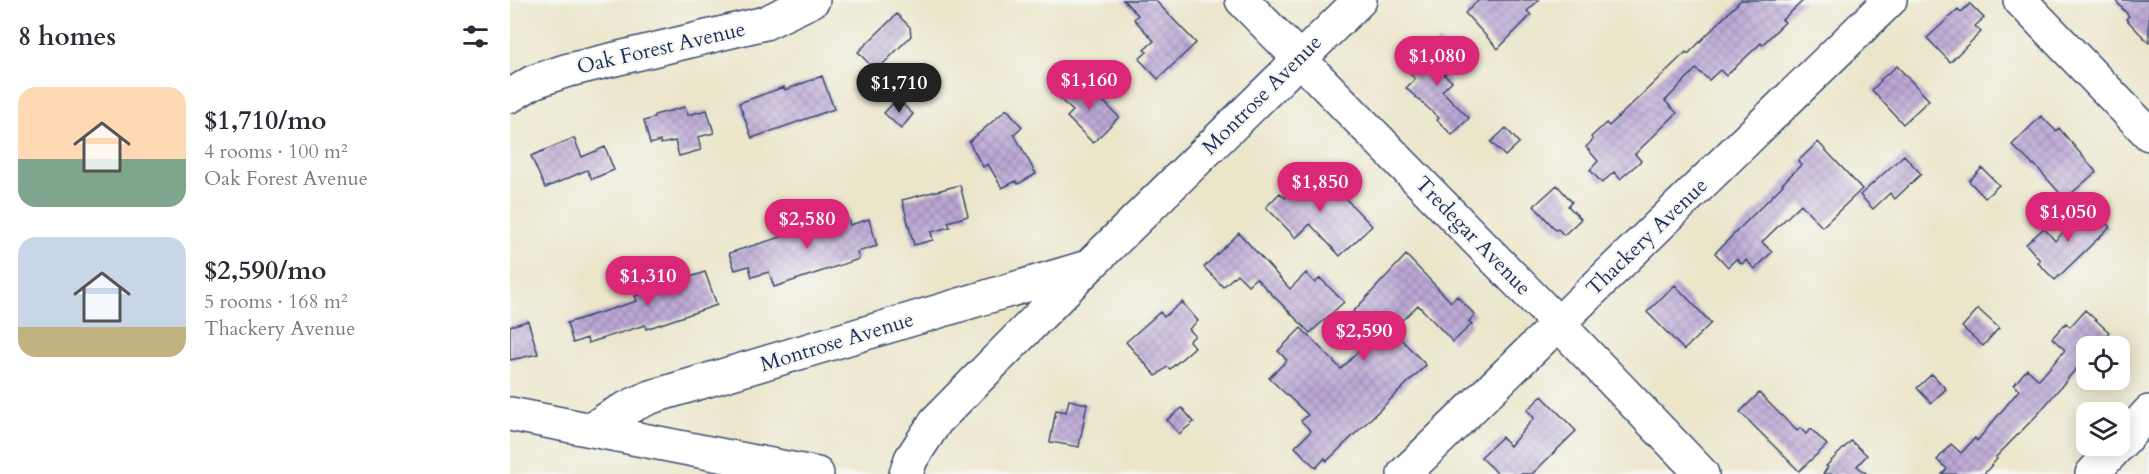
<!DOCTYPE html>
<html lang="en">
<head>
<meta charset="utf-8">
<style>
  body { margin:0; font-family:Cardo,serif; background:#f2f2f3; color:#2b2b33; height:100vh; display:flex; flex-direction:column; font-size:22px; white-space:nowrap }
  * { box-sizing:border-box; margin:0 }
  p { font-size:20px; color:#7c7c81 }
  .icon { flex:none; width:33px; height:33px; fill:none; stroke:currentColor; stroke-width:2; stroke-linecap:round; stroke-linejoin:round }
  .map { position:relative; flex:1; overflow:hidden }
  .side { display:flex; flex-direction:column; background:#fff; width:510px }
  .side>* { flex:none }
  .fabs { position:absolute; left:1566px; top:336px; display:grid; gap:12px }
  .fabs a { display:grid; place-items:center; width:54px; height:54px; border-radius:12px; background:#fff; box-shadow:0 3px 15px #0003; font-size:30px }
  .price { position:absolute; translate:-50% -51px; padding:0 14px; border-radius:21px; background:#db2777; color:#fff; font-size:20px; line-height:39px; filter:drop-shadow(0 2px 3px #0008) }
  .price::after { content:''; position:absolute; left:50%; top:36px; width:18px; height:14px; margin-left:-9px; background:inherit; clip-path:polygon(0 0,100% 0,50% 100%) }
  .price.current { background:#222; color:#fff }
  ul { padding:0; list-style:none }
  li { display:flex; align-items:center; gap:18px; height:150px; padding:0 18px }
  li span { display:grid; place-items:center; flex:none; width:168px; height:120px; border-radius:18px; color:#555 }
  li>.icon { margin-inline-start:auto }
  span .icon { width:72px; height:72px; fill:#fffc; stroke-width:1 }
  li b { font-size:26px }
  h2 { display:flex; justify-content:space-between; align-items:center; height:72px; padding:0 18px; font-size:26px }
  main { display:flex; flex:1; min-height:0 }
  .map>svg:first-child { display:block }
  .building { fill:url(#building-cross-hatch) }
  .lines { fill:none; stroke-linecap:round; stroke-linejoin:round }
  .minor-casing { stroke:#3a4a6e; stroke-width:36 }
  .minor { stroke:#fff; stroke-width:33 }
  .labels { text-anchor:middle; dominant-baseline:central; stroke-width:4.5; stroke-linejoin:round; paint-order:stroke }
  .street-label { font-size:21px; fill:#1b2f5e; stroke:#f6f6f2 }
</style>
</head>
<body>
<main>
<section class="side">
<h2>8 homes<svg class="icon" aria-label="filters" viewBox="0 0 24 24"><path d="M4 7h16M4 17h16"/><circle cx="9" cy="7" r="2"/><circle cx="15" cy="17" r="2"/></svg></h2>
<ul>
<li><span style="background:linear-gradient(#ffd9b3 60%,#7fa58c 0)"><svg class="icon" aria-label="home" viewBox="0 0 24 24"><path d="M3 11l9-7 9 7M6 9v11h12V9"/></svg></span><div><b>$1,710/mo</b><p>4 rooms · 100 m²</p><p>Oak Forest Avenue</p></div></li>
<li><span style="background:linear-gradient(#c9d6e8 75%,#c2b280 0)"><svg class="icon" aria-label="home" viewBox="0 0 24 24"><path d="M3 11l9-7 9 7M6 9v11h12V9"/></svg></span><div><b>$2,590/mo</b><p>5 rooms · 168 m²</p><p>Thackery Avenue</p></div></li>
</ul>
</section>
<div class="map">
<svg width="1639" height="474" viewBox="0 0 1639 474">
  <defs>
    <pattern id="building-cross-hatch" width="8" height="8" patternUnits="userSpaceOnUse" patternTransform="scale(1.5)"><rect width="8" height="8" fill="#bca8d5"/><path d="M0 0l8 8M0 8l8-8" fill="none" stroke="#9889b0"/></pattern>
  </defs>
  <rect width="100%" height="100%" fill="#f6f6f2"/>
  <filter id="ink" filterUnits="userSpaceOnUse"><feTurbulence type="fractalNoise" baseFrequency=".0167" numOctaves="2"/><feDisplacementMap in="SourceGraphic" scale="12" xChannelSelector="R" yChannelSelector="G"/><feConvolveMatrix kernelMatrix="1 2 1 2 8 2 1 2 1" color-interpolation-filters="sRGB"/></filter>
  <filter id="wash" filterUnits="userSpaceOnUse"><feTurbulence type="fractalNoise" baseFrequency=".008" numOctaves="4" result="noise"/><feDisplacementMap in="SourceGraphic" scale="24" xChannelSelector="R" yChannelSelector="G"/><feGaussianBlur stdDeviation="1.35" result="paint"/><feColorMatrix in="noise" values="0 0 0 0 0 0 0 0 0 0 0 0 0 0 0 0 0 1.4 0 .05"/><feComposite in="paint" operator="in"/></filter>
  <g filter="url(#wash)">
    <rect width="100%" height="100%" fill="#ebe6ca"/>
    <g id="blocks">
      <path class="building" d="M 613,0 L 645,0 L 686,43 L 648,79 L 629,59 L 637,52 L 634,50 L 644,41 L 624,19 L 628,15 Z
        M 969,0 L 1029,0 L 1017,11 L 1021,15 L 988,49 L 955,13 Z
        M 1231,0 L 1294,0 L 1272,20 L 1275,22 L 1252,45 L 1251,43 L 1216,76 L 1210,70 L 1199,80 L 1186,69 L 1155,101 L 1167,113 L 1125,154 L 1131,161 L 1110,179 L 1104,172 L 1092,183 L 1080,170 L 1088,161 L 1076,147 L 1083,140 L 1081,137 L 1096,123 L 1099,126 L 1176,52 L 1178,54 Z
        M 1605,0 L 1639,0 L 1639,43 L 1616,19 L 1619,16 Z
        M 1460,4 L 1474,18 L 1465,26 L 1471,32 L 1440,62 L 1417,38 L 1448,9 L 1451,12 Z
        M 387,14 L 400,27 L 401,36 L 366,71 L 348,52 Z
        M 929,41 L 948,62 L 934,75 L 942,81 L 932,91 L 959,118 L 942,135 L 927,120 L 929,118 L 896,88 L 905,79 L 897,70 Z
        M 1387,66 L 1419,100 L 1393,124 L 1362,90 L 1371,81 L 1370,80 Z
        M 312,76 L 324,109 L 242,138 L 229,103 L 274,87 L 275,90 Z
        M 571,79 L 609,117 L 583,143 L 557,117 L 563,111 L 550,99 Z
        M 387,99 L 403,114 L 391,129 L 374,113 Z
        M 175,107 L 178,115 L 197,110 L 204,133 L 188,137 L 191,150 L 169,156 L 165,141 L 151,144 L 150,141 L 140,144 L 134,121 L 144,118 L 144,115 Z
        M 497,109 L 512,127 L 504,134 L 526,174 L 508,184 L 506,181 L 492,188 L 478,164 L 473,167 L 459,142 Z
        M 1531,116 L 1546,131 L 1549,128 L 1586,172 L 1555,199 L 1524,164 L 1523,165 L 1502,145 Z
        M 996,128 L 1009,143 L 995,156 L 981,142 Z
        M 64,138 L 72,157 L 95,147 L 104,170 L 82,179 L 77,170 L 35,188 L 21,156 Z
        M 1308,142 L 1352,189 L 1312,227 L 1291,204 L 1252,242 L 1262,252 L 1245,269 L 1236,260 L 1232,264 L 1226,259 L 1218,267 L 1205,253 L 1273,185 L 1272,184 L 1291,165 L 1288,161 Z
        M 1394,155 L 1411,174 L 1385,199 L 1380,193 L 1363,209 L 1350,195 Z
        M 806,168 L 862,226 L 830,256 L 800,224 L 786,238 L 756,207 L 770,193 L 775,198 Z
        M 1472,168 L 1489,185 L 1475,198 L 1459,181 Z
        M 450,185 L 458,216 L 438,222 L 440,227 L 421,232 L 423,240 L 404,245 L 392,200 Z
        M 1047,185 L 1062,202 L 1058,206 L 1071,219 L 1054,235 L 1048,229 L 1046,230 L 1024,206 Z
        M 1580,206 L 1600,227 L 1545,280 L 1527,262 L 1530,260 L 1516,244 L 1534,228 L 1545,241 Z
        M 325,214 L 327,222 L 338,219 L 340,225 L 359,219 L 367,246 L 347,252 L 349,259 L 264,287 L 259,272 L 242,277 L 239,266 L 225,270 L 219,253 L 303,227 L 301,221 Z
        M 729,233 L 780,289 L 796,273 L 805,283 L 810,278 L 834,302 L 800,333 L 746,278 L 738,285 L 727,274 L 713,287 L 694,267 Z
        M 896,255 L 941,302 L 947,296 L 965,315 L 959,321 L 962,324 L 943,342 L 908,305 L 882,330 L 916,365 L 817,461 L 815,458 L 806,468 L 785,447 L 801,431 L 791,421 L 798,415 L 759,378 L 777,360 L 768,351 L 791,328 L 831,369 L 865,335 L 842,313 Z
        M 149,263 L 157,285 L 195,272 L 207,305 L 136,329 L 135,325 L 78,343 L 77,338 L 63,343 L 57,323 L 127,301 L 125,296 L 137,292 L 129,270 Z
        M 1165,285 L 1201,323 L 1174,350 L 1137,312 Z
        M 672,302 L 688,321 L 679,329 L 685,336 L 679,341 L 685,347 L 660,369 L 657,367 L 646,376 L 616,342 L 650,312 L 654,317 Z
        M 1468,309 L 1489,328 L 1473,346 L 1452,327 Z
        M 1575,310 L 1599,332 L 1587,346 L 1576,346 L 1576,357 L 1528,414 L 1486,457 L 1487,459 L 1474,474 L 1432,474 L 1437,469 L 1427,460 L 1441,444 L 1451,453 L 1465,438 L 1467,441 L 1509,390 L 1504,385 L 1517,369 L 1529,380 L 1555,350 L 1542,338 L 1556,323 L 1560,327 Z
        M 18,321 L 28,354 L 0,360 L 0,326 Z
        M 1422,374 L 1436,389 L 1421,403 L 1407,388 Z
        M 1249,393 L 1287,431 L 1290,428 L 1296,434 L 1301,429 L 1317,445 L 1289,471 L 1230,412 Z
        M 1032,396 L 1066,431 L 1022,474 L 988,474 L 971,457 L 992,437 L 1000,446 L 1024,418 L 1017,410 Z
        M 559,400 L 577,404 L 569,447 L 540,442 L 546,410 L 556,412 Z
        M 672,408 L 684,422 L 669,434 L 657,420 Z
        M 1341,441 L 1357,455 L 1347,466 L 1357,474 L 1313,474 L 1318,467 L 1316,466 Z"/>
    </g>
  </g>
  <g filter="url(#ink)">
    <use href="#blocks" fill-opacity="0" stroke="#3a4a6e" stroke-width="1.5"/>
    <g class="lines">
      <g class="minor-casing">
        <path id="minor" d="M 732,0 L 1032,307 L 1192,474
          M 1510,0 L 1639,134
          M 0,96 L 23,82 L 55,71 L 255,23 L 303,0
          M 0,414 L 307,474
          M 82,430 C 100,415 120,406 141,397 L 574,268
          M 1610,444 L 1639,412
          M 396,474 L 401,459 L 426,421 L 578,267 L 850,0
          M 894,474 L 1380,0
          M 1582,474 L 1608,446"/>
      </g>
      <use href="#minor" class="minor"/>
    </g>
  </g>
  <g class="labels">
    <g class="street-label">
      <text transform="translate(151 48) rotate(-13)">Oak Forest Avenue</text>
      <text transform="translate(752 95) rotate(-45)">Montrose Avenue</text>
      <text transform="translate(963 236) rotate(46)">Tredegar Avenue</text>
      <text transform="translate(1137 237) rotate(-44)">Thackery Avenue</text>
      <text transform="translate(327 342) rotate(-17)">Montrose Avenue</text>
    </g>
  </g>
</svg>
<div class="fabs">
<a><svg class="icon" aria-label="locate" viewBox="0 0 24 24"><circle cx="12" cy="12" r="6"/><path d="M12 2v4M12 18v4M2 12h4M18 12h4"/></svg></a>
<a><svg class="icon" aria-label="layers" viewBox="0 0 24 24"><path d="M12 4l9 5-9 5-9-5zM3 14l9 5 9-5"/></svg></a>
</div>
<b class="price" style="left:927px;top:87px">$1,080</b>
<b class="price" style="left:579px;top:111px">$1,160</b>
<b class="price current" style="left:389px;top:114px">$1,710</b>
<b class="price" style="left:810px;top:213px">$1,850</b>
<b class="price" style="left:1558px;top:243px">$1,050</b>
<b class="price" style="left:297px;top:250px">$2,580</b>
<b class="price" style="left:138px;top:307px">$1,310</b>
<b class="price" style="left:854px;top:362px">$2,590</b>
</div>
</main>
</body>
</html>
